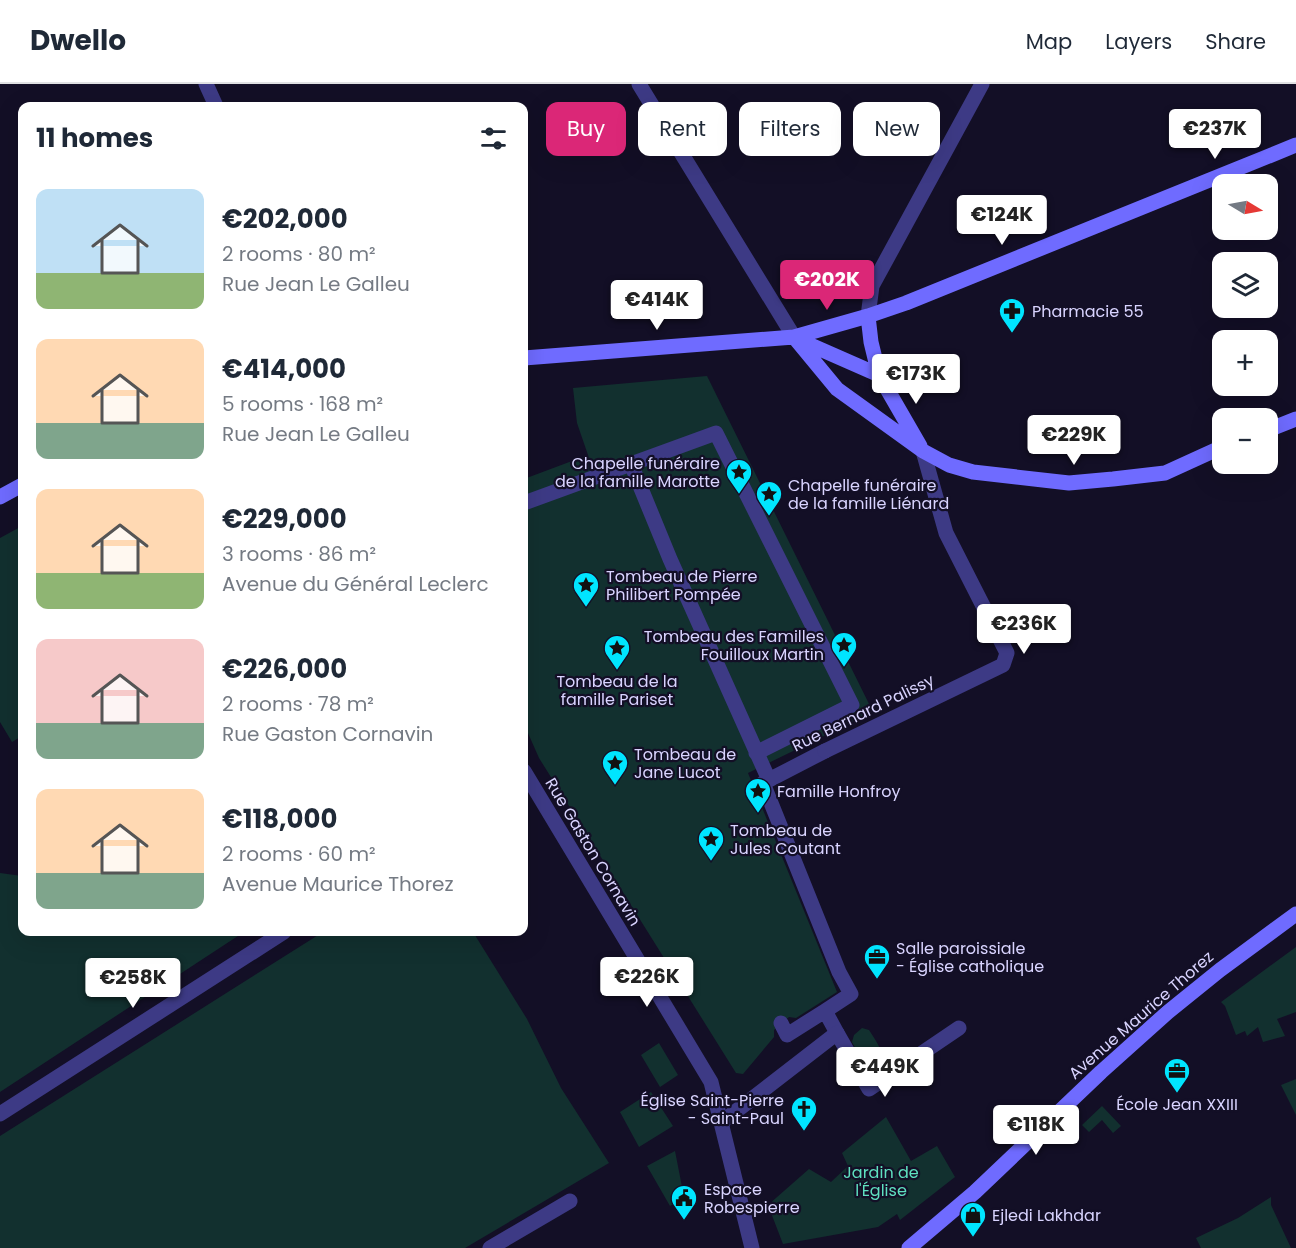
<!DOCTYPE html>
<html lang="en">
<head>
<meta charset="utf-8">
<style>
  body { margin:0; font-family:Poppins,sans-serif; background:#f6f6f7; color:#1f2937; height:100vh; display:flex; flex-direction:column; font-size:22px; white-space:nowrap }
  * { box-sizing:border-box; margin:0 }
  p { font-size:20px; color:#747a83 }
  .icon { flex:none; width:33px; height:33px; fill:none; stroke:currentColor; stroke-width:2; stroke-linecap:round; stroke-linejoin:round }
  .map { position:relative; flex:1; overflow:hidden }
  .details { position:absolute; left:18px; top:18px; width:510px; height:834px; display:flex; flex-direction:column; background:#fff; border-radius:12px; box-shadow:0 6px 24px #0002 }
  .details>* { flex:none }
  .hud { position:absolute; left:546px; top:18px; width:570px; height:54px; display:flex; gap:12px }
  .needle { width:39px; rotate:100deg }
  .tools { position:absolute; left:1212px; top:90px; display:grid; gap:12px }
  .tools a { display:grid; place-items:center; width:66px; height:66px; border-radius:12px; background:#fff; box-shadow:0 6px 24px #0002; font-size:30px }
  .price { position:absolute; translate:-50% -51px; padding:0 14px; border-radius:6px; background:#fff; color:#222; font-size:20px; line-height:39px; filter:drop-shadow(0 2px 3px #0008) }
  .price::after { content:''; position:absolute; left:50%; top:36px; width:18px; height:14px; margin-left:-9px; background:inherit; clip-path:polygon(0 0,100% 0,50% 100%) }
  .price.current { background:#db2777; color:#fff }
  ul { padding:0; list-style:none }
  li { display:flex; align-items:center; gap:18px; height:150px; padding:0 18px }
  li span { display:grid; place-items:center; flex:none; width:168px; height:120px; border-radius:12px; color:#555 }
  li>.icon { margin-inline-start:auto }
  span .icon { width:72px; height:72px; fill:#fffc; stroke-width:1 }
  li b { font-size:26px }
  h2 { display:flex; justify-content:space-between; align-items:center; height:72px; padding:0 18px; font-size:26px }
  .pill { padding:0 21px; border-radius:12px; background:#fff; box-shadow:0 6px 24px #0002; font-size:21px; line-height:54px }
  .pill.current { background:#db2777; color:#fff }
  header { display:flex; align-items:center; gap:36px; box-sizing:border-box; height:84px; padding:0 30px; background:#fff; border-bottom:2px solid #e0e1e3 }
  header strong { font-size:28px }
  nav { display:flex; gap:33px; margin-inline-start:auto; font-size:21px }
  .map>svg:first-child { display:block }
  .green { fill:#12302f }
  .lines { fill:none; stroke-linecap:round; stroke-linejoin:round }
  .pedestrian { stroke:#3d3a85; stroke-width:15 }
  .minor { stroke:#3d3a85; stroke-width:15 }
  .tertiary { stroke:#3d3a85; stroke-width:15 }
  .secondary { stroke:#6f6bff; stroke-width:15 }
  .labels { text-anchor:middle; dominant-baseline:central; stroke-width:4.5; stroke-linejoin:round; paint-order:stroke }
  .poi-label { font-size:16px; fill:#d9d4ff; stroke:#130f26; text-anchor:start }
  .street-label { font-size:16px; fill:#d9d4ff; stroke:#130f26 }
  .park-label { font-size:16px; fill:#5fe0c0; stroke:#130f26 }
</style>
</head>
<body>
<header>
<strong>Dwello</strong>
<nav><a>Map</a><a>Layers</a><a>Share</a></nav>
</header>
<div class="map">
<svg width="1296" height="1164" viewBox="0 0 1296 1164">
  <rect width="100%" height="100%" fill="#130f26"/>
  <path class="green" d="M 707,292 L 873,628 L 748,689 L 837,908 L 796,934 L 789,933 L 774,946 L 774,953 L 743,990 L 736,989 L 539,674 L 524,640 L 524,395 L 588,371 L 577,339 L 573,304 Z
    M 22,442 L 22,652 L 12,658 L 0,638 L 0,454 Z
    M 0,789 L 22,792 L 22,848 L 244,848 L 0,1008 Z
    M 323,848 L 473,848 L 527,935 L 561,1004 L 609,1079 L 465,1164 L 0,1164 L 0,1052 Z
    M 1296,863 L 1296,928 L 1277,935 L 1285,952 L 1263,958 L 1258,943 L 1247,952 L 1245,947 L 1236,951 L 1225,922 L 1221,918 Z
    M 862,944 L 869,946 C 876,957 887,972 884,985 L 875,991 L 868,988 L 852,958 L 854,951 Z
    M 659,959 L 678,991 L 660,1003 L 641,971 Z
    M 1296,995 L 1296,1031 L 1281,1001 Z
    M 651,1008 L 673,1042 L 639,1063 L 620,1028 Z
    M 1102,1022 L 1121,1042 L 1113,1049 L 1102,1036 L 1089,1048 L 1082,1041 Z
    M 886,1033 L 911,1077 L 937,1062 L 955,1093 L 900,1136 L 897,1130 L 878,1143 L 783,1160 L 768,1121 L 809,1085 L 831,1098 L 848,1082 L 842,1069 Z
    M 675,1067 L 684,1113 L 670,1122 L 647,1082 Z
    M 1271,1113 L 1271,1121 L 1291,1164 L 1201,1164 L 1196,1154 L 1238,1134 Z"/>
  <g class="lines">
    <path class="pedestrian" d="M 631,380 L 670,475 L 769,696
      M 524,419 L 716,349 L 852,621 L 756,669
      M 825,667 L 763,699 L 839,888 L 851,910 L 825,927
      M 781,939 L 787,951 L 825,927 L 837,949"/>
    <path class="minor" d="M 206,0 L 216,22
      M 868,232 L 872,202 L 982,0
      M 825,667 L 1003,581 L 1007,569 L 946,449 L 923,367
      M 0,1030 L 284,848
      M 722,1038 L 837,949 L 869,1005 L 959,944
      M 490,1164 L 570,1117"/>
    <path class="tertiary" d="M 639,0 L 794,253
      M 524,687 L 711,998 L 752,1164"/>
    <path class="secondary" d="M 868,232 L 871,258 L 879,291 L 920,362
      M 794,253 L 837,305 L 923,367 L 949,381 L 973,388 L 1069,399 L 1113,395 L 1165,389 L 1222,363
      M 797,255 L 879,291
      M 524,274 L 794,253 L 868,232 L 906,219 L 1296,61
      M 1268,346 L 1296,335
      M 0,413 L 22,401
      M 909,1164 L 975,1108 L 1101,988 L 1168,928 L 1220,886 L 1296,830"/>
  </g>
  <defs>
    <g id="pharmacy-pin" transform="scale(1.35)"><path d="M0 17L-7.5 6A9.5 9.5 0 1 1 7.5 6Z" fill="#00e5ff" stroke="#130f26"/><path d="M-2-6h4v4h4v4h-4v4h-4v-4h-4v-4h4Z" fill="#111"/></g>
    <g id="sight-pin" transform="scale(1.35)"><path d="M0 17L-7.5 6A9.5 9.5 0 1 1 7.5 6Z" fill="#00e5ff" stroke="#130f26"/><path d="M0-6L1.8-2.2L6-1.7L2.9 1.2L3.7 5.4L0 3.3L-3.7 5.4L-2.9 1.2L-6-1.7L-1.8-2.2Z" fill="#111"/></g>
    <g id="office-pin" transform="scale(1.35)"><path d="M0 17L-7.5 6A9.5 9.5 0 1 1 7.5 6Z" fill="#00e5ff" stroke="#130f26"/><path d="M-6-3h4V-5.5h4V-3h4V5H-6ZM-1-4.5V-3h2v-1.5ZM-6 0V1H6V0Z" fill="#111"/></g>
    <g id="church-pin" transform="scale(1.35)"><path d="M0 17L-7.5 6A9.5 9.5 0 1 1 7.5 6Z" fill="#00e5ff" stroke="#130f26"/><path d="M-1.2-6h2.4v3.5h3.3v2.4h-3.3V6h-2.4V-.1h-3.3v-2.4h3.3Z" fill="#111"/></g>
    <g id="civic-pin" transform="scale(1.35)"><path d="M0 17L-7.5 6A9.5 9.5 0 1 1 7.5 6Z" fill="#00e5ff" stroke="#130f26"/><path d="M-.6-6.5H3V-4.5H.6V-3L4-1V1h2V6H-6V1h2V-1L-.6-3ZM-1.2 2.5V6h2.4V2.5Z" fill="#111"/></g>
    <g id="shop-pin" transform="scale(1.35)"><path d="M0 17L-7.5 6A9.5 9.5 0 1 1 7.5 6Z" fill="#00e5ff" stroke="#130f26"/><path d="M-5-2.5h2.3a2.7 3.5 0 0 1 5.4 0H5L5.5 6h-11ZM-1.5-2.5h3a1.5 2.3 0 0 0-3 0Z" fill="#111"/></g>
  </defs>
  <g fill-rule="evenodd">
    <use href="#pharmacy-pin" x="1012" y="227"/>
    <use href="#sight-pin" x="739" y="388"/>
    <use href="#sight-pin" x="769" y="410"/>
    <use href="#sight-pin" x="586" y="501"/>
    <use href="#sight-pin" x="844" y="561"/>
    <use href="#sight-pin" x="617" y="564"/>
    <use href="#sight-pin" x="615" y="679"/>
    <use href="#sight-pin" x="758" y="707"/>
    <use href="#sight-pin" x="711" y="755"/>
    <use href="#office-pin" x="877" y="873"/>
    <use href="#office-pin" x="1177" y="987"/>
    <use href="#church-pin" x="804" y="1025"/>
    <use href="#civic-pin" x="684" y="1114"/>
    <use href="#shop-pin" x="973" y="1131"/>
  </g>
  <g class="labels">
    <g class="poi-label">
      <text x="1032" y="227">Pharmacie 55</text>
      <text x="720" y="379" text-anchor="end">Chapelle funéraire<tspan x="720" dy="18">de la famille Marotte</tspan></text>
      <text x="788" y="401">Chapelle funéraire<tspan x="788" dy="18">de la famille Liénard</tspan></text>
      <text x="606" y="492">Tombeau de Pierre<tspan x="606" dy="18">Philibert Pompée</tspan></text>
      <text x="824" y="552" text-anchor="end">Tombeau des Familles<tspan x="824" dy="18">Fouilloux Martin</tspan></text>
      <text x="617" y="597" text-anchor="middle">Tombeau de la<tspan x="617" dy="18">famille Pariset</tspan></text>
      <text x="634" y="670">Tombeau de<tspan x="634" dy="18">Jane Lucot</tspan></text>
      <text x="777" y="707">Famille Honfroy</text>
      <text x="730" y="746">Tombeau de<tspan x="730" dy="18">Jules Coutant</tspan></text>
      <text x="896" y="864">Salle paroissiale<tspan x="896" dy="18">- Église catholique</tspan></text>
      <text x="784" y="1016" text-anchor="end">Église Saint-Pierre<tspan x="784" dy="18">- Saint-Paul</tspan></text>
      <text x="1177" y="1020" text-anchor="middle">École Jean XXIII</text>
      <text x="704" y="1105">Espace<tspan x="704" dy="18">Robespierre</tspan></text>
      <text x="992" y="1131">Ejledi Lakhdar</text>
    </g>
    <g class="street-label">
      <text transform="translate(863 629) rotate(-26)">Rue Bernard Palissy</text>
      <text transform="translate(593 768) rotate(59)">Rue Gaston Cornavin</text>
      <text transform="translate(1141 931) rotate(-41)">Avenue Maurice Thorez</text>
    </g>
    <g class="park-label">
      <text x="881" y="1088">Jardin de<tspan x="881" dy="18">l'Église</tspan></text>
    </g>
  </g>
</svg>
<div class="tools">
<a><svg class="needle" viewBox="-14 -14 28 28"><path d="M0-13l5 13h-10z" fill="#e53935"/><path d="M0 13l5-13h-10z" fill="#747a83"/></svg></a>
<a><svg class="icon" aria-label="layers" viewBox="0 0 24 24"><path d="M12 4l9 5-9 5-9-5zM3 14l9 5 9-5"/></svg></a>
<a>+</a>
<a>−</a>
</div>
<b class="price" style="left:1215px;top:76px">€237K</b>
<b class="price" style="left:1002px;top:162px">€124K</b>
<b class="price current" style="left:827px;top:227px">€202K</b>
<b class="price" style="left:657px;top:247px">€414K</b>
<b class="price" style="left:916px;top:321px">€173K</b>
<b class="price" style="left:1074px;top:382px">€229K</b>
<b class="price" style="left:1024px;top:571px">€236K</b>
<b class="price" style="left:647px;top:924px">€226K</b>
<b class="price" style="left:133px;top:925px">€258K</b>
<b class="price" style="left:885px;top:1014px">€449K</b>
<b class="price" style="left:1036px;top:1072px">€118K</b>
<div class="hud">
<a class="pill current">Buy</a>
<a class="pill">Rent</a>
<a class="pill">Filters</a>
<a class="pill">New</a>
</div>
<section class="details">
<h2>11 homes<svg class="icon" aria-label="filters" viewBox="0 0 24 24"><path d="M4 7h16M4 17h16"/><circle cx="9" cy="7" r="2"/><circle cx="15" cy="17" r="2"/></svg></h2>
<ul>
<li><span style="background:linear-gradient(#bfe0f5 70%,#8fb573 0)"><svg class="icon" aria-label="home" viewBox="0 0 24 24"><path d="M3 11l9-7 9 7M6 9v11h12V9"/></svg></span><div><b>€202,000</b><p>2 rooms · 80 m²</p><p>Rue Jean Le Galleu</p></div></li>
<li><span style="background:linear-gradient(#ffd9b3 70%,#7fa58c 0)"><svg class="icon" aria-label="home" viewBox="0 0 24 24"><path d="M3 11l9-7 9 7M6 9v11h12V9"/></svg></span><div><b>€414,000</b><p>5 rooms · 168 m²</p><p>Rue Jean Le Galleu</p></div></li>
<li><span style="background:linear-gradient(#ffd9b3 70%,#8fb573 0)"><svg class="icon" aria-label="home" viewBox="0 0 24 24"><path d="M3 11l9-7 9 7M6 9v11h12V9"/></svg></span><div><b>€229,000</b><p>3 rooms · 86 m²</p><p>Avenue du Général Leclerc</p></div></li>
<li><span style="background:linear-gradient(#f6c9c9 70%,#7fa58c 0)"><svg class="icon" aria-label="home" viewBox="0 0 24 24"><path d="M3 11l9-7 9 7M6 9v11h12V9"/></svg></span><div><b>€226,000</b><p>2 rooms · 78 m²</p><p>Rue Gaston Cornavin</p></div></li>
<li><span style="background:linear-gradient(#ffd9b3 70%,#7fa58c 0)"><svg class="icon" aria-label="home" viewBox="0 0 24 24"><path d="M3 11l9-7 9 7M6 9v11h12V9"/></svg></span><div><b>€118,000</b><p>2 rooms · 60 m²</p><p>Avenue Maurice Thorez</p></div></li>
</ul>
</section>
</div>
</body>
</html>
